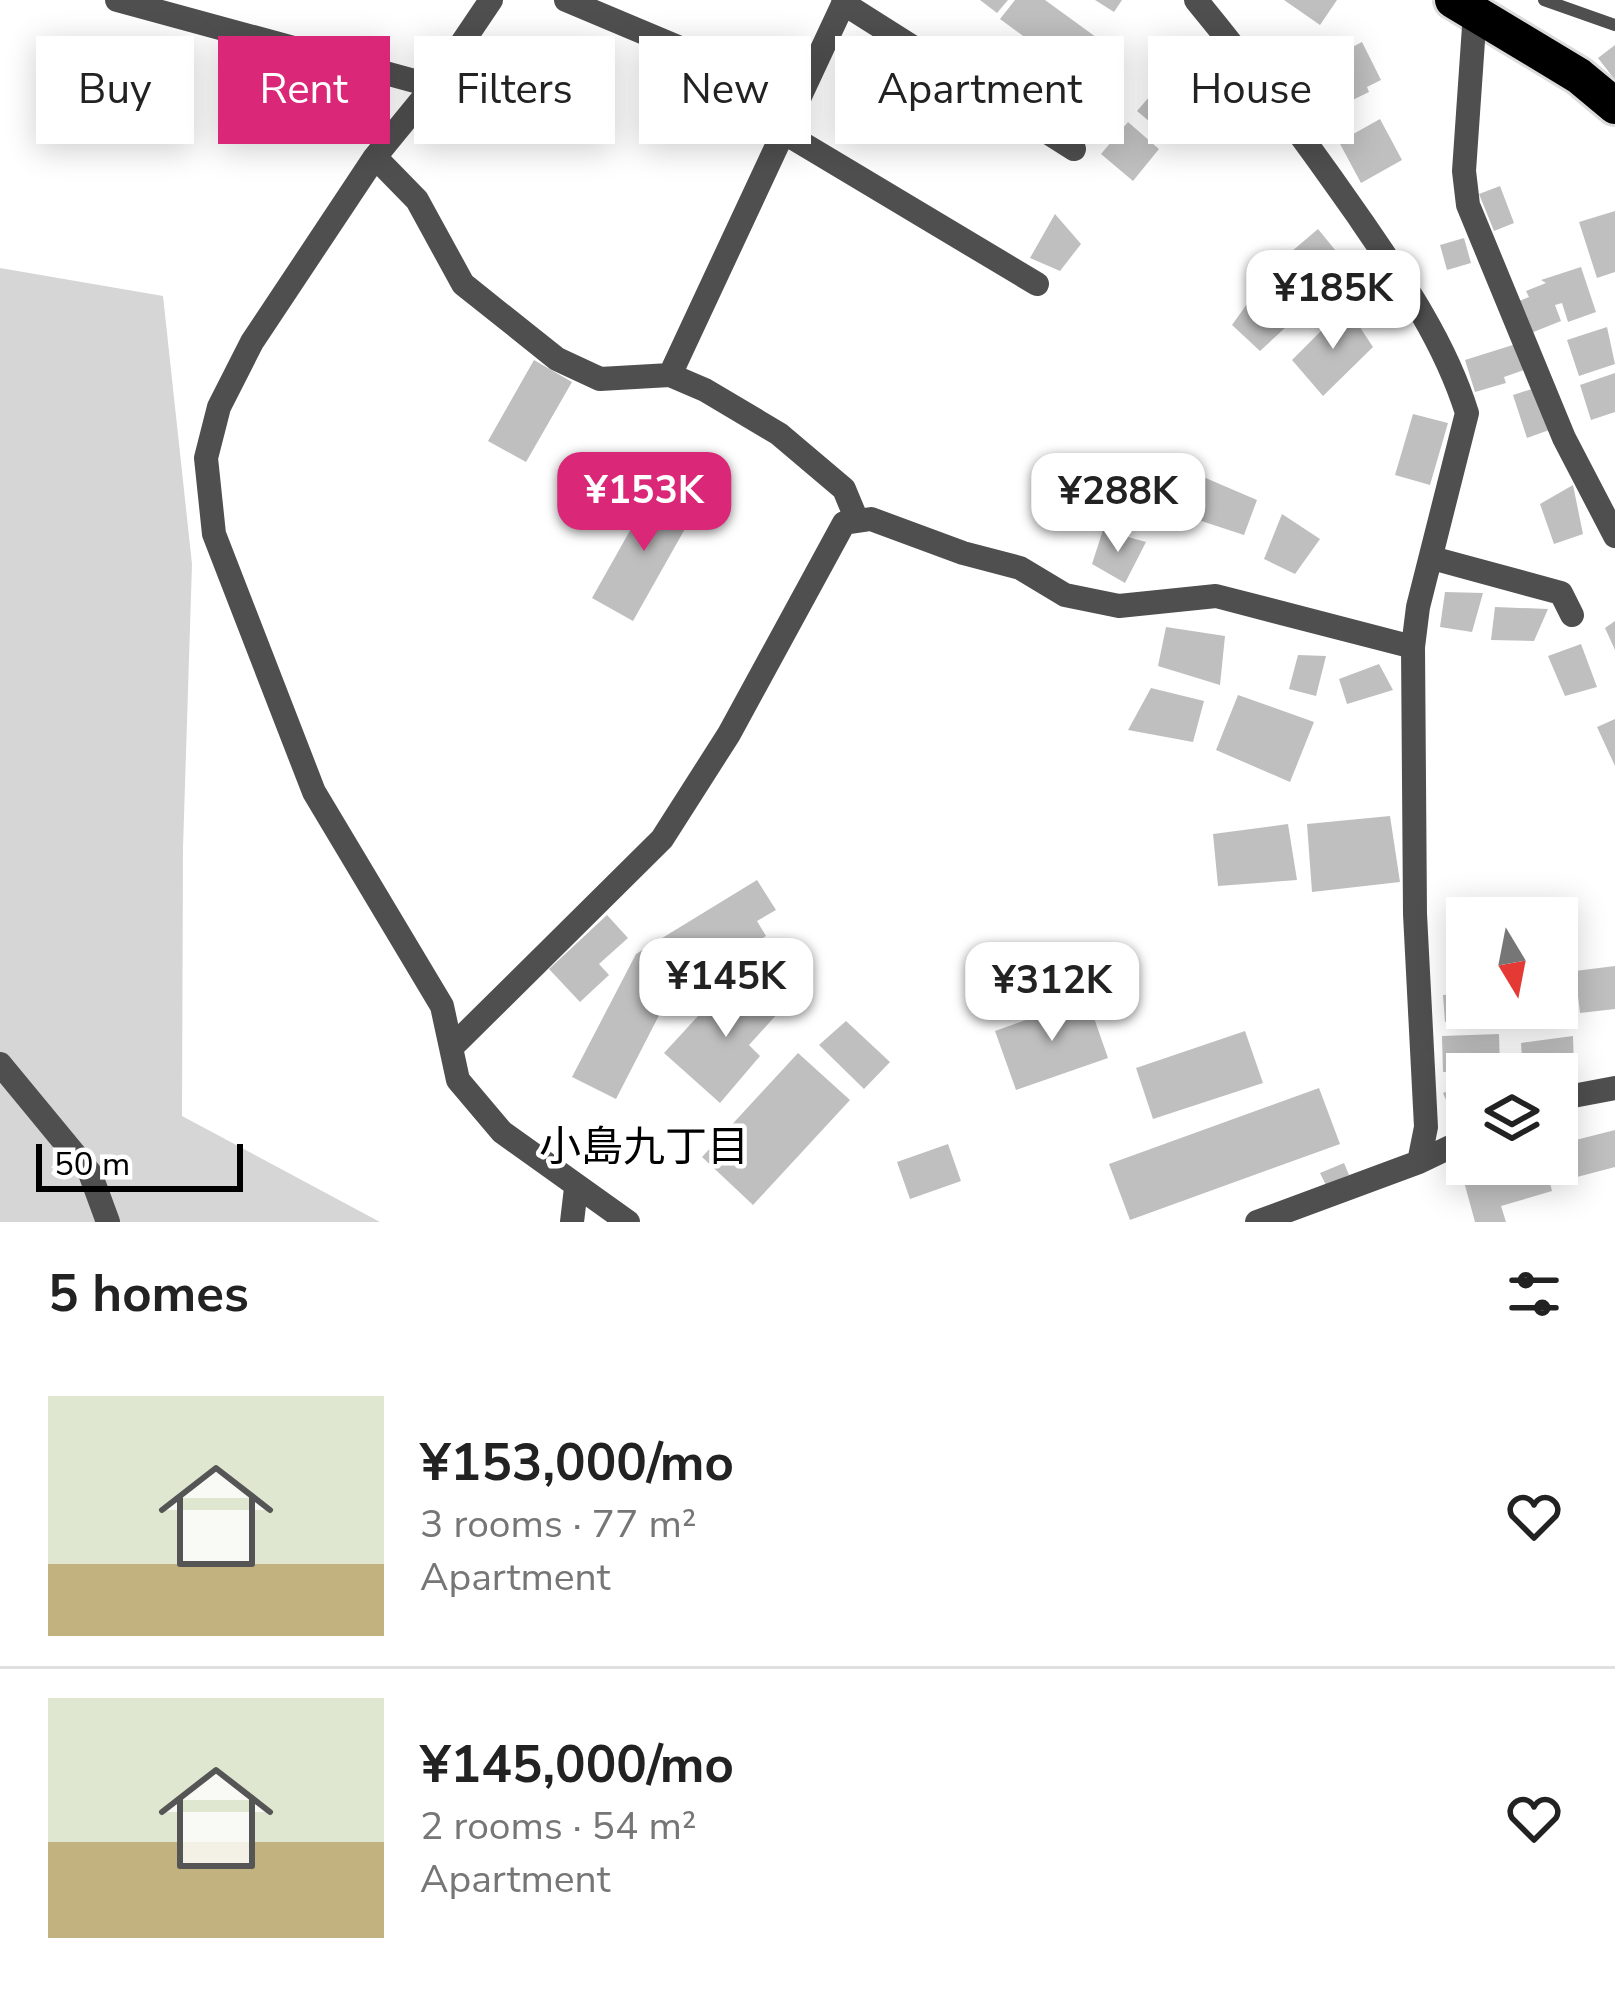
<!DOCTYPE html>
<html lang="en">
<head>
<meta charset="utf-8">
<style>
  body { margin:0; font-family:"Nunito Sans","Noto Sans JP",sans-serif; background:#f2f2f2; color:#222; height:100vh; display:flex; flex-direction:column; font-size:45px; white-space:nowrap }
  * { box-sizing:border-box; margin:0 }
  p { font-size:39px; color:#767676 }
  .icon { flex:none; width:66px; height:66px; fill:none; stroke:currentColor; stroke-width:2; stroke-linecap:round; stroke-linejoin:round }
  .map { position:relative; height:1222px; overflow:hidden }
  .side { display:flex; flex-direction:column; background:#fff; flex:1 }
  .side>* { flex:none }
  .banner { position:absolute; left:36px; top:36px; width:1545px; height:108px; display:flex; gap:24px }
  .needle { width:78px; rotate:170deg }
  .tools { position:absolute; left:1446px; top:897px; display:grid; gap:24px }
  .tools a { display:grid; place-items:center; width:132px; height:132px; border-radius:0px; background:#fff; box-shadow:0 6px 30px #0003; font-size:60px }
  .scale { position:absolute; left:36px; bottom:30px; width:207px; box-sizing:border-box; padding-left:12px; border:6px solid #000; border-top:0; font-size:33px; line-height:42px; white-space:nowrap; color:#000; -webkit-text-stroke:9px #fff; paint-order:stroke }
  .price { position:absolute; translate:-50% -102px; padding:0 27px; border-radius:24px; background:#fff; color:#222; font-size:39px; line-height:78px; filter:drop-shadow(0 3px 6px #0008) }
  .price::after { content:''; position:absolute; left:50%; top:72px; width:36px; height:27px; margin-left:-18px; background:inherit; clip-path:polygon(0 0,100% 0,50% 100%) }
  .price.selected { background:#db2777; color:#fff }
  ul { padding:0; list-style:none }
  li { display:flex; align-items:center; gap:36px; height:300px; padding:0 48px }
  li+li { border-top:3px solid #e0e0e0 }
  li span { display:grid; place-items:center; flex:none; width:336px; height:240px; border-radius:0px; color:#555 }
  li>.icon { margin-inline-start:auto }
  span .icon { width:144px; height:144px; fill:#fffc; stroke-width:1 }
  li b { font-size:51px }
  h2 { display:flex; justify-content:space-between; align-items:center; height:144px; padding:0 48px; font-size:51px }
  .pill { padding:0 42px; border-radius:0px; background:#fff; box-shadow:0 6px 30px #0003; font-size:42px; line-height:108px }
  .pill.selected { background:#db2777; color:#fff }
  .map>svg:first-child { display:block }
  .green { fill:#d6d6d6 }
  .building { fill:#bfbfbf }
  .lines { fill:none; stroke-linecap:round; stroke-linejoin:round }
  .highway-casing { stroke:#dbdbdb; stroke-width:42 }
  .lane { stroke:#4f4f4f; stroke-width:12 }
  .street { stroke:#4f4f4f; stroke-width:24 }
  .highway { stroke:#000; stroke-width:36 }
  .labels { text-anchor:middle; dominant-baseline:central; stroke-width:9; stroke-linejoin:round; paint-order:stroke }
  .neighbourhood-label { font-size:42px; fill:#000; stroke:#fff }
</style>
</head>
<body>
<div class="map">
<svg width="1615" height="1222" viewBox="0 0 1615 1222">
  <rect width="100%" height="100%" fill="#fff"/>
  <path class="green" d="M 0,268 L 163,296 L 192,564 L 183,848 L 182,1116 L 380,1222 L 0,1222 Z"/>
  <path class="building" d="M 980,0 L 1008,0 L 997,13 Z
    M 1015,0 L 1045,0 L 1100,40 L 1075,74 L 1000,19 Z
    M 1095,0 L 1122,0 L 1114,12 Z
    M 1284,0 L 1337,0 L 1320,25 Z
    M 1362,42 L 1381,80 L 1367,87 L 1369,92 L 1314,119 L 1299,88 L 1306,85 L 1300,74 Z
    M 1615,45 L 1615,80 L 1598,58 Z
    M 1181,60 L 1206,82 L 1195,95 L 1201,100 L 1168,137 L 1137,111 Z
    M 1070,78 L 1111,111 L 1080,144 L 1042,115 Z
    M 1380,119 L 1402,160 L 1361,183 L 1339,142 Z
    M 1128,122 L 1159,149 L 1133,181 L 1101,154 Z
    M 1500,186 L 1514,223 L 1494,231 L 1479,194 Z
    M 1615,211 L 1615,272 L 1597,278 L 1579,222 Z
    M 1055,214 L 1081,244 L 1060,271 L 1030,258 Z
    M 1318,229 L 1345,262 L 1311,301 L 1278,263 Z
    M 1464,238 L 1471,263 L 1447,270 L 1440,245 Z
    M 1581,267 L 1596,312 L 1568,322 L 1562,303 L 1555,305 L 1561,321 L 1531,333 L 1519,301 L 1529,297 L 1526,291 L 1546,283 L 1541,280 Z
    M 1264,280 L 1301,313 L 1260,351 L 1232,325 Z
    M 1346,306 L 1373,347 L 1323,396 L 1292,360 Z
    M 1607,327 L 1615,364 L 1579,376 L 1567,340 Z
    M 1516,344 L 1524,370 L 1504,377 L 1506,383 L 1475,392 L 1465,360 Z
    M 534,360 L 572,382 L 526,462 L 488,441 Z
    M 1615,373 L 1615,412 L 1591,420 L 1580,385 Z
    M 1538,387 L 1552,429 L 1527,438 L 1513,395 Z
    M 1413,414 L 1448,423 L 1430,485 L 1395,475 Z
    M 1194,473 L 1257,500 L 1244,535 L 1183,515 Z
    M 1093,477 L 1156,488 L 1136,529 L 1086,507 Z
    M 1573,485 L 1583,534 L 1554,544 L 1540,504 Z
    M 654,488 L 695,511 L 633,621 L 592,598 Z
    M 1282,514 L 1320,539 L 1295,574 L 1264,559 Z
    M 1103,530 L 1146,542 L 1125,583 L 1092,564 Z
    M 1445,592 L 1483,593 L 1472,632 L 1440,627 Z
    M 1495,607 L 1548,609 L 1534,641 L 1491,640 Z
    M 1615,621 L 1615,650 L 1605,628 Z
    M 1166,627 L 1225,636 L 1220,685 L 1158,666 Z
    M 1581,644 L 1597,687 L 1565,696 L 1548,656 Z
    M 1298,655 L 1326,656 L 1316,696 L 1289,689 Z
    M 1379,664 L 1393,690 L 1347,704 L 1339,679 Z
    M 1151,688 L 1204,701 L 1193,742 L 1128,730 Z
    M 1238,695 L 1314,722 L 1290,782 L 1216,750 Z
    M 1615,719 L 1615,766 L 1597,727 Z
    M 1390,816 L 1400,882 L 1312,892 L 1307,824 Z
    M 1288,824 L 1297,880 L 1218,886 L 1213,834 Z
    M 757,880 L 776,910 L 757,921 L 766,936 L 670,994 L 616,1099 L 572,1077 L 636,954 Z
    M 607,915 L 628,938 L 599,964 L 609,975 L 580,1002 L 549,969 Z
    M 1557,936 L 1575,971 L 1557,972 Z
    M 1615,966 L 1615,1009 L 1580,1013 L 1575,971 Z
    M 758,979 L 788,1002 L 749,1045 L 760,1056 L 720,1103 L 664,1053 L 710,1003 L 724,1012 Z
    M 1467,994 L 1467,1008 L 1479,1008 L 1480,1020 L 1445,1022 L 1443,995 Z
    M 1087,998 L 1108,1058 L 1016,1090 L 995,1031 Z
    M 846,1021 L 890,1062 L 864,1089 L 819,1045 Z
    M 1245,1031 L 1263,1083 L 1153,1119 L 1136,1068 Z
    M 1499,1034 L 1500,1070 L 1443,1072 L 1442,1036 Z
    M 1573,1036 L 1574,1071 L 1523,1074 L 1521,1043 Z
    M 798,1053 L 850,1100 L 753,1205 L 702,1157 Z
    M 1467,1083 L 1467,1118 L 1456,1123 L 1443,1093 Z
    M 1319,1088 L 1340,1144 L 1130,1220 L 1109,1164 Z
    M 1615,1130 L 1615,1167 L 1577,1177 L 1568,1142 Z
    M 948,1144 L 961,1181 L 910,1199 L 897,1162 Z
    M 1344,1163 L 1349,1175 L 1326,1185 L 1320,1173 Z
    M 1470,1164 L 1545,1164 L 1552,1191 L 1501,1206 L 1506,1222 L 1475,1222 L 1460,1167 Z"/>
  <g class="lines">
    <g class="highway-casing">
      <path id="highway" d="M 1453,0 L 1579,76 L 1615,106"/>
    </g>
    <path class="lane" d="M 1544,0 L 1615,25"/>
    <path class="street" d="M 117,0 L 433,86
      M 491,0 L 433,86 L 375,157 L 252,342 L 219,407 L 206,458 L 214,534 L 314,792 L 442,1006 L 458,1080 L 502,1132 L 628,1222
      M 566,0 L 799,98
      M 1196,0 C 1253,69 1305,140 1356,213 C 1400,277 1444,339 1467,413 L 1418,607 L 1413,647 L 1415,914 L 1426,1127 L 1419,1162
      M 843,3 L 1074,149
      M 1475,12 L 1464,171 L 1468,205 L 1564,438 L 1615,536
      M 783,132 L 1037,284
      M 375,157 L 417,200 L 463,284 L 557,359 L 600,379 L 670,375 L 705,390 L 779,434 L 844,489 L 856,518
      M 670,375 L 845,0
      M 1432,558 L 1561,593 L 1572,615
      M 452,1047 L 662,839 L 729,734 L 844,523 L 871,519 L 963,553 L 1020,568 L 1065,595 L 1119,606 L 1216,596 L 1413,647
      M 0,1064 L 90,1173 L 108,1222
      M 1557,1099 L 1615,1088
      M 572,1222 L 576,1188
      M 1257,1222 L 1419,1162 L 1467,1139"/>
    <use href="#highway" class="highway"/>
  </g>
  <g class="labels">
    <g class="neighbourhood-label">
      <text x="644" y="1147">小島九丁目</text>
    </g>
  </g>
</svg>
<div class="tools">
<a><svg class="needle" viewBox="-14 -14 28 28"><path d="M0-13l5 13h-10z" fill="#e53935"/><path d="M0 13l5-13h-10z" fill="#767676"/></svg></a>
<a><svg class="icon" aria-label="layers" viewBox="0 0 24 24"><path d="M12 4l9 5-9 5-9-5zM3 14l9 5 9-5"/></svg></a>
</div>
<div class="scale">50 m</div>
<b class="price" style="left:1333px;top:352px">¥185K</b>
<b class="price selected" style="left:644px;top:554px">¥153K</b>
<b class="price" style="left:1118px;top:555px">¥288K</b>
<b class="price" style="left:726px;top:1040px">¥145K</b>
<b class="price" style="left:1052px;top:1044px">¥312K</b>
<div class="banner">
<a class="pill">Buy</a>
<a class="pill selected">Rent</a>
<a class="pill">Filters</a>
<a class="pill">New</a>
<a class="pill">Apartment</a>
<a class="pill">House</a>
</div>
</div>
<section class="side">
<h2>5 homes<svg class="icon" aria-label="filters" viewBox="0 0 24 24"><path d="M4 7h16M4 17h16"/><circle cx="9" cy="7" r="2"/><circle cx="15" cy="17" r="2"/></svg></h2>
<ul>
<li><span style="background:linear-gradient(#dfe7d0 70%,#c2b280 0)"><svg class="icon" aria-label="home" viewBox="0 0 24 24"><path d="M3 11l9-7 9 7M6 9v11h12V9"/></svg></span><div><b>¥153,000/mo</b><p>3 rooms · 77 m²</p><p>Apartment</p></div><svg class="icon" aria-label="heart" viewBox="0 0 24 24"><path d="M12 20l-8-8c-3-5 5-10 8-4 3-6 11-1 8 4z"/></svg></li>
<li><span style="background:linear-gradient(#dfe7d0 60%,#c2b280 0)"><svg class="icon" aria-label="home" viewBox="0 0 24 24"><path d="M3 11l9-7 9 7M6 9v11h12V9"/></svg></span><div><b>¥145,000/mo</b><p>2 rooms · 54 m²</p><p>Apartment</p></div><svg class="icon" aria-label="heart" viewBox="0 0 24 24"><path d="M12 20l-8-8c-3-5 5-10 8-4 3-6 11-1 8 4z"/></svg></li>
</ul>
</section>
</body>
</html>
